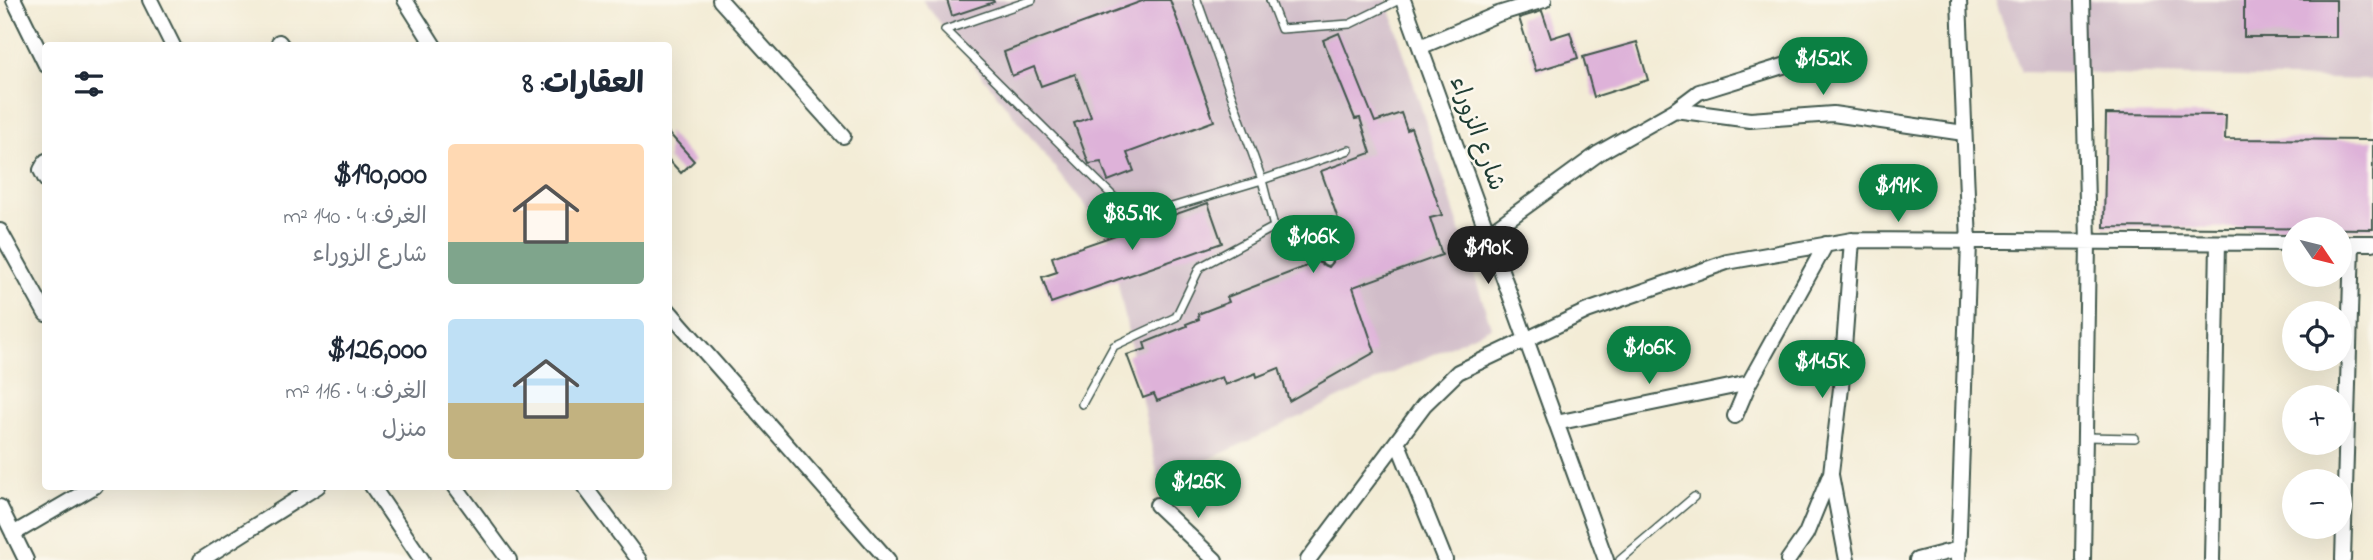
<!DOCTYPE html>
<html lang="ar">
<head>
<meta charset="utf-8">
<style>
  body { margin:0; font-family:"Indie Flower","Playpen Sans Arabic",sans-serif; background:#f6f6f7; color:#1f2937; direction:rtl; height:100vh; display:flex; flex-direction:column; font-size:26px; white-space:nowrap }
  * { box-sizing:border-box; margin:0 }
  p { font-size:23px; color:#747a83 }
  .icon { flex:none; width:38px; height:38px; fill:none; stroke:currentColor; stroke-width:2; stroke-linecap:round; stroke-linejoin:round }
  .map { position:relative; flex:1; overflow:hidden; direction:ltr }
  .panel { position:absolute; left:42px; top:42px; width:630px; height:448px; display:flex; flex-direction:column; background:#fff; border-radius:7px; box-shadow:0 7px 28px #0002; direction:rtl }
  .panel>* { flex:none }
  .needle { width:46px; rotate:125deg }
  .tools { position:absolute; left:2282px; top:217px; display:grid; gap:14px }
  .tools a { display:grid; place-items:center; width:70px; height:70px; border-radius:50%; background:#fff; box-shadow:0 7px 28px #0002; font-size:35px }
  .price { position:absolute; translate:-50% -60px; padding:0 16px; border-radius:24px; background:#0b8043; color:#fff; font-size:23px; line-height:46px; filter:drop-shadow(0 2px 4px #0008) }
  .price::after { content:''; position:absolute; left:50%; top:42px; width:21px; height:16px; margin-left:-10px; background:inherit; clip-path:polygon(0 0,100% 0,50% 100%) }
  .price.active { background:#222; color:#fff }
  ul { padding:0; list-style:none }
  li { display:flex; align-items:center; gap:21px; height:175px; padding:0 28px }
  li span { display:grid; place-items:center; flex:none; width:196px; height:140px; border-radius:7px; color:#555 }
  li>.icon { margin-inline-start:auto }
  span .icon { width:84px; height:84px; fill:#fffc; stroke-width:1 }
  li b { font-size:30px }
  h2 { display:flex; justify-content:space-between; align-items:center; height:84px; padding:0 28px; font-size:30px }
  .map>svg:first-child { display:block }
  .industrial { fill:#d1bdc9 }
  .building { fill:#deb2d9 }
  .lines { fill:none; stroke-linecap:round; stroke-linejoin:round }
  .service-casing { stroke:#3f574c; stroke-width:10 }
  .minor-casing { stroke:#3f574c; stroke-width:18 }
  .service { stroke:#fff; stroke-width:7 }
  .minor { stroke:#fff; stroke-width:14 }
  .labels { text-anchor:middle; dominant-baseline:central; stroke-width:5; stroke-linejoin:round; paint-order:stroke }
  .street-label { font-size:24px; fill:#1f3d34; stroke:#fbf7ec }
</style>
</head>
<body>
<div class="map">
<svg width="2373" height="560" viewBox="0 0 2373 560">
  <rect width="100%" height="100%" fill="#fbf7ec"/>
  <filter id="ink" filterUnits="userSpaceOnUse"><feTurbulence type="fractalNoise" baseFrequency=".0143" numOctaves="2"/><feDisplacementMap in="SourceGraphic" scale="14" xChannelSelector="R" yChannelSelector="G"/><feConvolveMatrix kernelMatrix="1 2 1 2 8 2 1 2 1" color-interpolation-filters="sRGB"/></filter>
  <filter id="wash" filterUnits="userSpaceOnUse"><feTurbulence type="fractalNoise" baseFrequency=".00686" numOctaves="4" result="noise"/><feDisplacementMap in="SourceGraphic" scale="28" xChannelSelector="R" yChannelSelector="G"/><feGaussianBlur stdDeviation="1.57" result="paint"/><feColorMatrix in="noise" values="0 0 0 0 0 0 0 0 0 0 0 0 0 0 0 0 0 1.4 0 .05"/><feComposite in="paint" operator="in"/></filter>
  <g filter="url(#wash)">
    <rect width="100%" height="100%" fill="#f3ecd6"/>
    <path class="industrial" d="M 922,0 L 1387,0 L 1491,327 L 1159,483 L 1108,235 Z
      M 1995,0 L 2373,0 L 2373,80 L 2021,72 Z"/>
    <g id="blocks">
      <path class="building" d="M 947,0 L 993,0 L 994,2 L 952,16 Z
        M 1145,0 L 1170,0 L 1214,121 L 1127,153 L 1134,171 L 1108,181 L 1101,162 L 1089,164 L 1074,123 L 1091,117 L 1075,74 L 1041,86 L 1034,67 L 1012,76 L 1004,52 Z
        M 2244,0 L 2336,0 L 2336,37 L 2244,37 Z
        M 1542,11 L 1551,38 L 1570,32 L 1578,58 L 1536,71 L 1519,18 Z
        M 1339,33 L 1375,122 L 1401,113 L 1407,130 L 1411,128 L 1442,215 L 1430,218 L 1442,255 L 1353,287 L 1375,352 L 1289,401 L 1279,368 L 1257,377 L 1256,373 L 1225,385 L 1222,377 L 1157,401 L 1154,394 L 1143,398 L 1127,355 L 1146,349 L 1144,343 L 1187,326 L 1186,324 L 1199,319 L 1198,314 L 1229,302 L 1227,297 L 1317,262 L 1329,267 L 1333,262 L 1331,257 L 1349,250 L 1321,171 L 1371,153 L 1360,118 L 1355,119 L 1323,40 Z
        M 1637,42 L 1648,80 L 1594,97 L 1583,57 Z
        M 2106,114 L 2226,115 L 2225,139 L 2373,140 L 2373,229 L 2104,227 Z
        M 668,132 L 694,161 L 681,173 L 668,159 Z
        M 1208,203 L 1222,243 L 1051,303 L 1042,277 L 1057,272 L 1052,257 Z"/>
    </g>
  </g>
  <g filter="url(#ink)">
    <use href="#blocks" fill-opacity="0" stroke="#3f574c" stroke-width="2"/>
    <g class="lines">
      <g class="service-casing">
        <path id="service" d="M 1032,0 L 945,30 L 1135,218 L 1262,180 L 1349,150
          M 1197,0 L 1262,180 L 1274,227 L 1327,261
          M 1270,0 L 1281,29 L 1350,24 L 1399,0
          M 1082,404 L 1114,346 L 1176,317 L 1200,267 L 1274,227
          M 2085,437 L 2135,438
          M 1620,560 L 1694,497"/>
      </g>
      <g class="minor-casing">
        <path id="minor" d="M 14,0 L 46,65
          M 150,0 L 173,46
          M 405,0 L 434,46
          M 720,0 L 843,136
          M 1403,0 L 1606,560
          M 2082,0 L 2088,243 L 2083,560
          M 279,42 L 282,46
          M 1420,47 L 1498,14 L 1544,0
          M 1675,110 L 1750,120 L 1833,114 L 1964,133
          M 46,161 L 41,170 L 46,180
          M 0,231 L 46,314
          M 1488,234 L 1599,153 L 1675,110 L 1699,92 L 1796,62
          M 2340,243 L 2373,243
          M 668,310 L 888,560
          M 1735,416 L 1749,383 L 1826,244
          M 1556,423 L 1749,383
          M 1397,441 L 1445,560
          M 1831,475 L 1847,560
          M 372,486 L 422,560
          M 455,486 L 509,560
          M 584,486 L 639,560
          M 1157,505 L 1215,560
          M 0,507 L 26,560
          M 13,534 L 95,486
          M 201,560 L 318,486
          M 1308,560 L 1424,405 L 1458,372 L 1587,311 L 1727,262 L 1852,240 L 2294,243
          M 1788,560 L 1806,534 L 1831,473 L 1841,388 L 1852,240
          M 1917,560 L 1959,549
          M 1958,560 L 1969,243 L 1959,0
          M 2212,560 L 2218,243
          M 2343,560 L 2352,243"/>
      </g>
      <use href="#service" class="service"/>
      <use href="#minor" class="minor"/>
    </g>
  </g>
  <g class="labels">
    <g class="street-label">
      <text transform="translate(1476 134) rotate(70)">شارع الزوراء</text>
    </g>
  </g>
</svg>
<div class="tools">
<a><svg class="needle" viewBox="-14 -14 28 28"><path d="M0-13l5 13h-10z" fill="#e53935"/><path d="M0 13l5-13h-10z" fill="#747a83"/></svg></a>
<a><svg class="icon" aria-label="locate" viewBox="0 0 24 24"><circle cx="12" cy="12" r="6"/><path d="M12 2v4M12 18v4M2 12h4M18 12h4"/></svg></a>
<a>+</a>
<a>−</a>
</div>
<b class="price" style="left:1823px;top:97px">$152K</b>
<b class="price" style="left:1898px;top:224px">$191K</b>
<b class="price" style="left:1132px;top:252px">$85.9K</b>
<b class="price" style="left:1313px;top:275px">$106K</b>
<b class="price active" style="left:1488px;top:286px">$190K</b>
<b class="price" style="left:1649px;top:386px">$106K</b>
<b class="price" style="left:1822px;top:400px">$145K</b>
<b class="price" style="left:1198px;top:520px">$126K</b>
<section class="panel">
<h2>العقارات: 8<svg class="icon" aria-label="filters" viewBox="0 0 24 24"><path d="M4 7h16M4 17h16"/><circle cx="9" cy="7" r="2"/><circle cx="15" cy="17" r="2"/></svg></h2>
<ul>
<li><span style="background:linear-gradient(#ffd9b3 70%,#7fa58c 0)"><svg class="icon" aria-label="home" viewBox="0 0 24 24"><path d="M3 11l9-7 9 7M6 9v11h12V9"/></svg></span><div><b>$190,000</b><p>الغرف: 4 · 140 m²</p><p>شارع الزوراء</p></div></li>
<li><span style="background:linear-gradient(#bfe0f5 60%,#c2b280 0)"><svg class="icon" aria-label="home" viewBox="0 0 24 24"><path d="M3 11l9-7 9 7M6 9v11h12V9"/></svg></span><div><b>$126,000</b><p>الغرف: 4 · 116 m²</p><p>منزل</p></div></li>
</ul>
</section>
</div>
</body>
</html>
